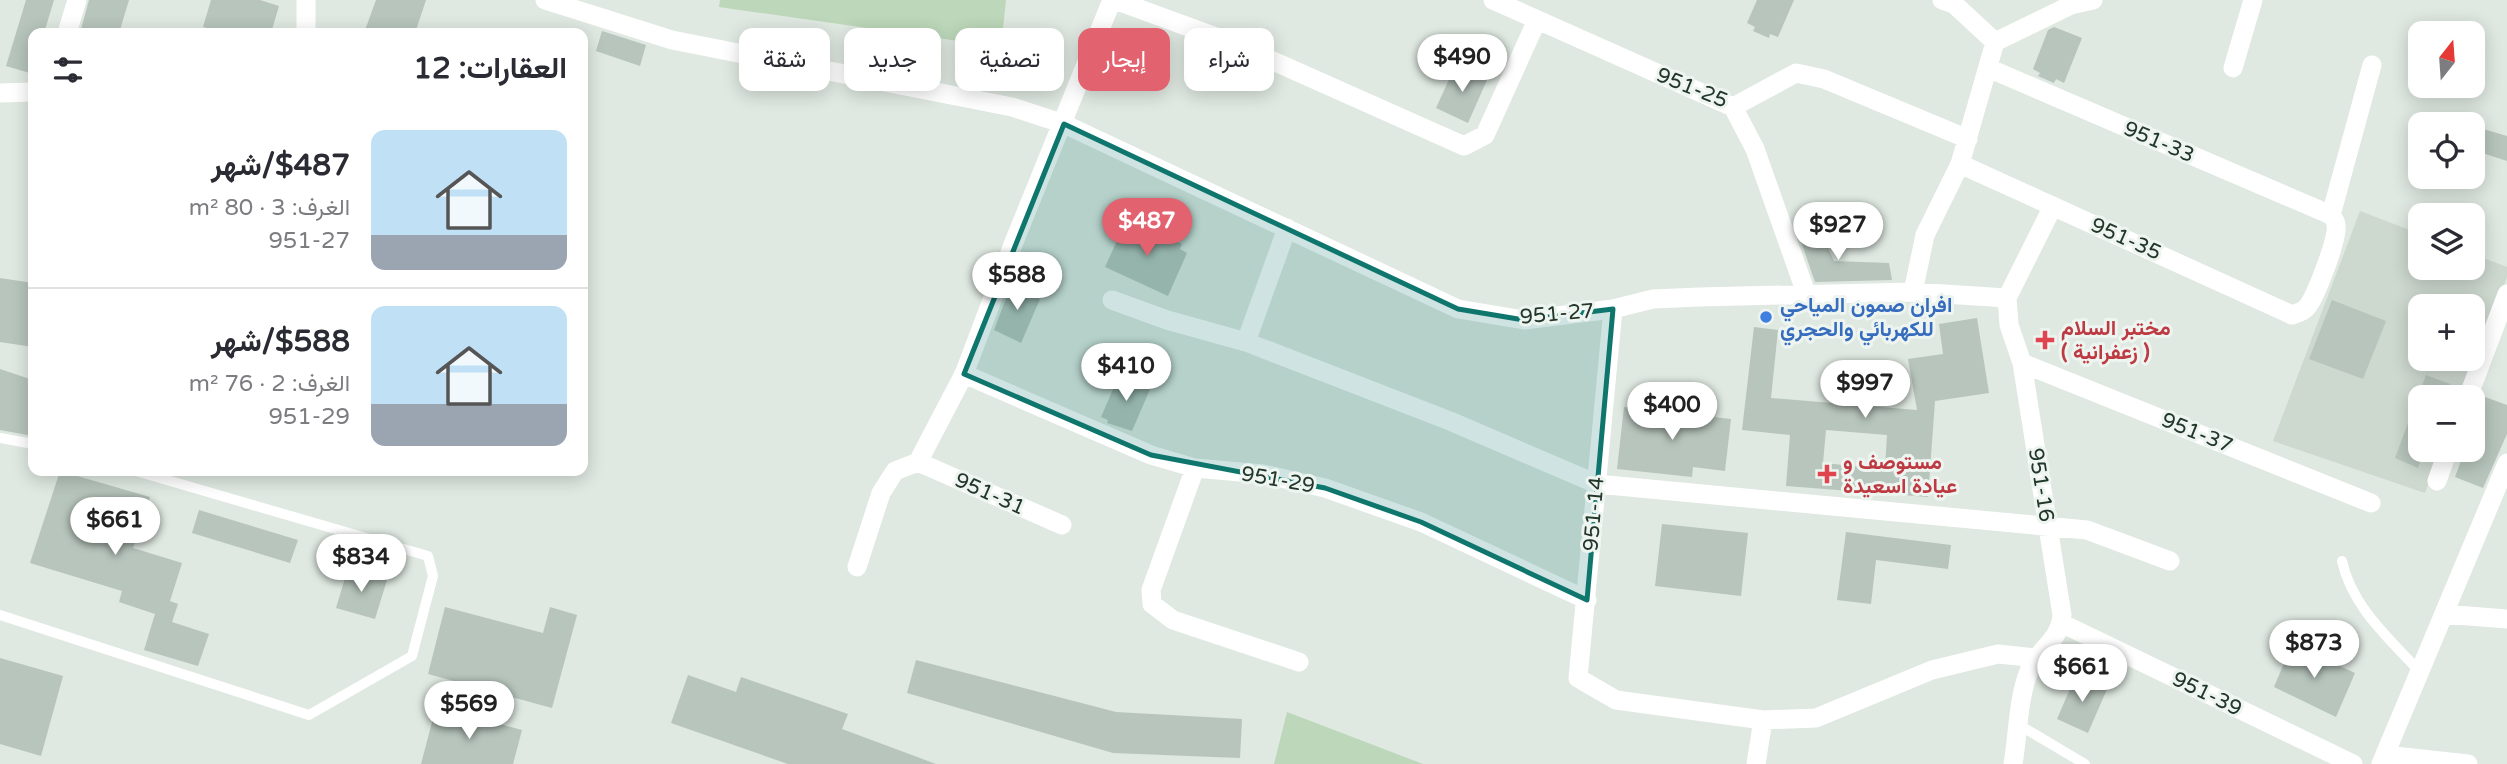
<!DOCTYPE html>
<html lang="ar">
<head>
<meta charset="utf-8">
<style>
  body { margin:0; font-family:"Varela Round",Vazirmatn,sans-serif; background:#f2f2f3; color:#2b2b33; direction:rtl; height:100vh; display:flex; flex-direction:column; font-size:26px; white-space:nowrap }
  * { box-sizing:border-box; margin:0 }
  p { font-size:23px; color:#7c7c81 }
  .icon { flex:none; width:38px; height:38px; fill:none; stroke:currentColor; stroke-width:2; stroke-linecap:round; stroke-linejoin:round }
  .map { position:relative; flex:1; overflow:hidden; direction:ltr }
  .details { position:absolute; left:28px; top:28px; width:560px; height:448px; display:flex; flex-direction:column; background:#fff; border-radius:14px; box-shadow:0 4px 18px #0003; direction:rtl }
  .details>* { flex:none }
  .banner { position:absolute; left:609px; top:28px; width:665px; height:63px; direction:rtl; display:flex; gap:14px }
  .needle { width:46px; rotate:17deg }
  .controls { position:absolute; left:2408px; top:21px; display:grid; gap:14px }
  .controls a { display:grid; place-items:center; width:77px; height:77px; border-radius:14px; background:#fff; box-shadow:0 4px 18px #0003; font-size:35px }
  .price { position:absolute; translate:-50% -60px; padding:0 16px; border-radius:24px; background:#fff; color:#222; font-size:23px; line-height:46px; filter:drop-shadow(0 2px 4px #0008) }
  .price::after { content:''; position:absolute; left:50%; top:42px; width:21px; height:16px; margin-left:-10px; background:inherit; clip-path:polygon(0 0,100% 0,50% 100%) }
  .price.current { background:#e26270; color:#fff }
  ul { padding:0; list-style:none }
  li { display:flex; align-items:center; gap:21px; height:175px; padding:0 21px }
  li+li { border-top:2px solid #e1e1e2 }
  li span { display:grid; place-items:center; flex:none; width:196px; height:140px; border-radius:14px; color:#555 }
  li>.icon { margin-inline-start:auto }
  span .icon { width:84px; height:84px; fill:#fffc; stroke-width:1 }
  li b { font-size:30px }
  h2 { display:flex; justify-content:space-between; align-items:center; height:84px; padding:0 21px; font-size:30px }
  .pill { padding:0 24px; border-radius:14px; background:#fff; box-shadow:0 4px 18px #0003; font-size:24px; line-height:63px }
  .pill.current { background:#e26270; color:#fff }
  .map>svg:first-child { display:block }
  .built { fill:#cdd8cf; fill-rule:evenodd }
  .green { fill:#bcd7b9 }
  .building { fill:#b7c5bc; fill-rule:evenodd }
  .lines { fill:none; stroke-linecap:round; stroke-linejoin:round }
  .lane { stroke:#fff; stroke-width:10 }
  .street { stroke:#fff; stroke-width:19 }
  .marked { fill:#0f766e; fill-opacity:0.2; stroke:#0f766e; stroke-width:5; stroke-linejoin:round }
  .shop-dot { fill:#3f7fe0; stroke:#eef5f0; stroke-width:2.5 }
  .health-dot { fill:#e0444e; stroke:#eef5f0; stroke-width:2.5 }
  .labels { text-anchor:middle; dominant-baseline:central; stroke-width:6; stroke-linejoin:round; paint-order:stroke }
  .street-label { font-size:21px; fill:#22362a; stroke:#eef5f0 }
  .shop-label { font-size:21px; font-weight:bold; fill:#366cbe; stroke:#eef5f0; text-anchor:start }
  .health-label { font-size:21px; font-weight:bold; fill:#be3a42; stroke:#eef5f0; text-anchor:start }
</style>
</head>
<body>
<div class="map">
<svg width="2507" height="764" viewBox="0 0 2507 764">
  <rect width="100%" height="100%" fill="#dfe8e1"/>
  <path class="built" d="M 2360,211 L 2420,234 L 2420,268 L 2473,268 L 2473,254 L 2507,267 L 2507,277 L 2461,397 L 2420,397 L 2420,450 L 2441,450 L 2425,493 L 2273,441 ZM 2420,306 L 2473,306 L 2473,359 L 2420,359 Z"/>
  <path class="green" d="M 720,0 L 1006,0 L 1001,47 L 719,7 Z
    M 1287,712 L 1423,764 L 1274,764 Z"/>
  <path class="building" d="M 26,0 L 54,0 L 44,33 L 33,33 L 33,74 L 6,66 Z
    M 89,0 L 129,0 L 119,33 L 80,33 Z
    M 211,0 L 260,0 L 279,6 L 271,33 L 226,33 L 203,27 Z
    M 376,0 L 426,0 L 415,33 L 364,33 Z
    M 1757,0 L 1794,0 L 1778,37 L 1770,34 L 1769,38 L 1753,31 L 1755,27 L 1747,23 Z
    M 2054,27 L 2082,38 L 2064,83 L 2056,79 L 2054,83 L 2038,76 L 2040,73 L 2033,69 L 2048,30 Z
    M 602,31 L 646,45 L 640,66 L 596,51 Z
    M 1456,64 L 1487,80 L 1468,123 L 1436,108 Z
    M 2473,126 L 2507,136 L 2507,161 L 2473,150 Z
    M 1135,222 L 1182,244 L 1180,249 L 1187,253 L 1168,296 L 1105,267 L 1125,223 L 1132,226 Z
    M 1818,225 L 1834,261 L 1889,263 L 1892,280 L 1815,282 L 1798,233 Z
    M 0,278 L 33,283 L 33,347 L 0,342 Z
    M 1019,283 L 1035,290 L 1033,295 L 1040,299 L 1021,343 L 994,330 L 1011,285 L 1017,288 Z
    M 2332,300 L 2386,321 L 2363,379 L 2309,359 Z
    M 1977,318 L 1989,393 L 1935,401 L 1928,497 L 1786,486 L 1790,435 L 1742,430 L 1754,327 L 1778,330 L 1771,398 L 1917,410 L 1908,359 L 1943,354 L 1939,324 ZM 1826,430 L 1887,435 L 1885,469 L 1823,463 Z
    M 0,369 L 33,380 L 33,436 L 0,430 Z
    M 1120,373 L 1151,387 L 1132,431 L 1107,423 L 1108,420 L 1101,417 Z
    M 2426,375 L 2450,384 L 2445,397 L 2420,397 L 2420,450 L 2424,450 L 2418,468 L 2395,458 Z
    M 2485,397 L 2507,405 L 2507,434 L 2483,488 L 2455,477 L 2465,450 L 2473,450 L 2473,430 Z
    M 1624,407 L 1731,419 L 1725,471 L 1693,467 L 1692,477 L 1617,469 Z
    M 60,471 L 150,497 L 133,548 L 182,563 L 170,601 L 178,604 L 172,622 L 209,634 L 198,666 L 144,650 L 155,614 L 119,602 L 122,591 L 30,563 Z
    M 199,510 L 298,540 L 290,563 L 192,533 Z
    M 1662,524 L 1748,533 L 1741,596 L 1655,586 Z
    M 1846,532 L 1951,545 L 1948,569 L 1876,560 L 1871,604 L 1837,600 Z
    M 348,568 L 387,580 L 375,619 L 336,608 Z
    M 445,607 L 543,633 L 550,607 L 577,615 L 552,708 L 428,674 Z
    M 2292,644 L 2355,673 L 2336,717 L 2274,687 Z
    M 0,658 L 63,676 L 41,756 L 0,744 Z
    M 916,660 L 1116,712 L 1242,719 L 1240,758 L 1113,753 L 907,693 Z
    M 688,675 L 736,692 L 741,677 L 848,714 L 842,729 L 936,764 L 788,764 L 671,723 Z
    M 2076,675 L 2107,689 L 2088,733 L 2057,719 Z
    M 436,707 L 522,730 L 513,764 L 421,764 Z"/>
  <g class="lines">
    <path class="lane" d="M 0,438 L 33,444
      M 2342,561 C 2352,607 2389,638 2420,672
      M 0,615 L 309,715 L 412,656 L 433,576 L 428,556 L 136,471
      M 2019,725 L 2085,764"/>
    <path class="street" d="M 306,0 L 306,33
      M 545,0 L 672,40 L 1012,107 L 1064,124 L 1458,309 L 1524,320 L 1613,309 L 1653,299 L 1699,297 L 1913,292 L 2007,298
      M 1115,0 L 1235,44 L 1464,146 L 1485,135 L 1537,20
      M 1493,0 L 1733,107 L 1796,73 L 1824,79 L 1968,139
      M 1942,0 L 1954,4 L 1995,42
      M 67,33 L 77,0
      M 1995,42 L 2071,5 L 2093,0
      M 1988,68 L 2331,215
      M 2233,68 L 2253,0
      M 0,93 L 33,92
      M 1733,107 L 1755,149 L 1807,296
      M 1960,164 L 2292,315 C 2298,313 2303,312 2307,307 C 2315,298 2339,237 2336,225 C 2336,221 2333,218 2331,215 L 2372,65
      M 1913,292 L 1925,235 L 1960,164 L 1995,42
      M 1112,300 L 1167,320 L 1246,342 L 1450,421 L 1597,484 L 2087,530 L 2170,561
      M 1613,309 L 1578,678 L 1616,700 L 1763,720 L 1816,718 L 1932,670 L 1998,654 L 2037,658
      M 1246,342 L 1287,228
      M 2022,363 L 2371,503
      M 964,374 L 1151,455 L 1195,468 L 1263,474 L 1325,488 L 1421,522 L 1587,600
      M 2468,397 L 2507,294
      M 918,462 L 1062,525
      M 1195,468 L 1151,590 L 1152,604 L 1173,620 L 1299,662
      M 2437,481 L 2448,450
      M 857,567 L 881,493 L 895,471 L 918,462 L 964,374 L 1014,242 L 1112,0
      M 2444,614 L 2507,619
      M 2061,623 L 2353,764
      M 2385,755 L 2468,764
      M 1756,764 L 1763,720
      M 2013,764 C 2018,735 2018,698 2029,671 C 2038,649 2060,641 2062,615 L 2022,363 L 2009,325 L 2007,298 L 2053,206
      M 2381,764 L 2507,463"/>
  </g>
  <path class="marked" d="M 1064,124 L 1458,309 L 1524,320 L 1613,309 L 1587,600 L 1421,522 L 1325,488 L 1151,455 L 964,374 Z"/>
  <circle class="shop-dot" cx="1766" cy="317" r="7"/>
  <g class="health-dot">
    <path d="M2041.5 329.5h7v7h7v7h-7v7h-7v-7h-7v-7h7z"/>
    <path d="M1823.5 463.5h7v7h7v7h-7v7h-7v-7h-7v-7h7z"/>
  </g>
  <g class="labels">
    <g class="street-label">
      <text transform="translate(1692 88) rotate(22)">951-25</text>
      <text transform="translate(2159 142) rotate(23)">951-33</text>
      <text transform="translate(2126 239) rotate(24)">951-35</text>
      <text transform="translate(1557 314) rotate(-5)">951-27</text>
      <text transform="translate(2197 433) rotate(22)">951-37</text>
      <text transform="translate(1278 480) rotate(10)">951-29</text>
      <text transform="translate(2041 485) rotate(81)">951-16</text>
      <text transform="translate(990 494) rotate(24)">951-31</text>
      <text transform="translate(1594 514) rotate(-85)">951-14</text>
      <text transform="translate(2207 694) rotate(26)">951-39</text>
    </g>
    <g class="shop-label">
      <text x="1780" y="305">افران صمون المياحي<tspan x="1780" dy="24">للكهربائي والحجري</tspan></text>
    </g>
    <g class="health-label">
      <text x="2061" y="328">مختبر السلام<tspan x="2061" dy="24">( زعفرانية )</tspan></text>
      <text x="1843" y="462">مستوصف و<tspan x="1843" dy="24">عيادة اسعيدة</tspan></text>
    </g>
  </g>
</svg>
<div class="controls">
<a><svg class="needle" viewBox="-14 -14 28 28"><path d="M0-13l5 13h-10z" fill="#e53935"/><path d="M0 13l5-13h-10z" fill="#7c7c81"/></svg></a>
<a><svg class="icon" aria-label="locate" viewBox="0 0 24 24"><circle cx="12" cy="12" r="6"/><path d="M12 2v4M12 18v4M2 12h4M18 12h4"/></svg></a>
<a><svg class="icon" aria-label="layers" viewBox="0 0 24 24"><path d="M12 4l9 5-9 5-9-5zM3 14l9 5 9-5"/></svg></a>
<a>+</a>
<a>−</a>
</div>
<b class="price" style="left:1462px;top:94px">$490</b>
<b class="price current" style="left:1147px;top:258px">$487</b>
<b class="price" style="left:1838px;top:262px">$927</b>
<b class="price" style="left:1017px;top:312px">$588</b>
<b class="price" style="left:1126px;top:403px">$410</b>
<b class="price" style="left:1865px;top:420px">$997</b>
<b class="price" style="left:1672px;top:442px">$400</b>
<b class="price" style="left:115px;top:557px">$661</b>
<b class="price" style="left:361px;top:594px">$834</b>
<b class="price" style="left:2314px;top:680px">$873</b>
<b class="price" style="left:2082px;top:704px">$661</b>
<b class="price" style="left:469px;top:741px">$569</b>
<div class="banner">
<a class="pill">شراء</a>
<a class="pill current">إيجار</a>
<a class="pill">تصفية</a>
<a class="pill">جديد</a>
<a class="pill">شقة</a>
</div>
<section class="details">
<h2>العقارات: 12<svg class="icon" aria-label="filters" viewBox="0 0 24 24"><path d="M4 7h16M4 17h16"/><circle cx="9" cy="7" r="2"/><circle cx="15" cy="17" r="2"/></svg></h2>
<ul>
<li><span style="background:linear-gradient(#bfe0f5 75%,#9aa5b1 0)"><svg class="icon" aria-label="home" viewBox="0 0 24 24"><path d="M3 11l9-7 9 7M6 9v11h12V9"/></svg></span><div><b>$487/شهر</b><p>الغرف: 3 · 80 m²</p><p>951-27</p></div></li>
<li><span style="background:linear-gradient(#bfe0f5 70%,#9aa5b1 0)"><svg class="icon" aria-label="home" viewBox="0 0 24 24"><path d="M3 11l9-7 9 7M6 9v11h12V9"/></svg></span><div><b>$588/شهر</b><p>الغرف: 2 · 76 m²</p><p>951-29</p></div></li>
</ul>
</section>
</div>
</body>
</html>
